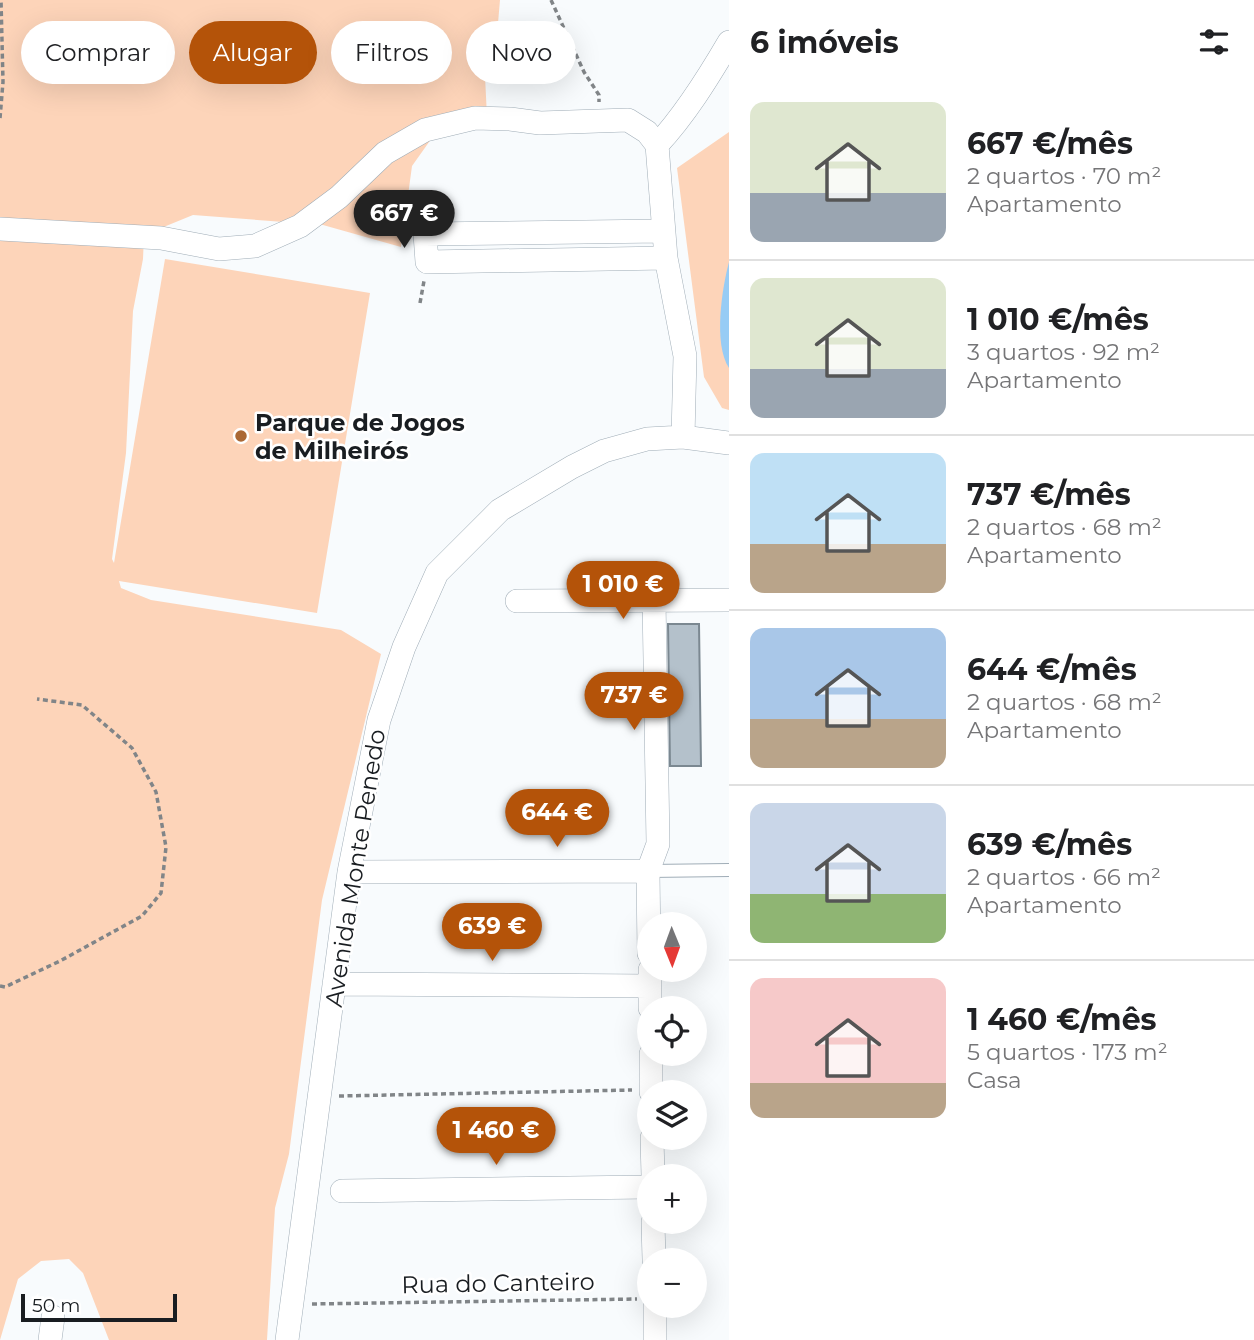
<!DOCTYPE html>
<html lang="pt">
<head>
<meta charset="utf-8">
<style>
  body { margin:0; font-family:Montserrat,sans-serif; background:#f2f2f2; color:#202124; height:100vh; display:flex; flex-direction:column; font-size:26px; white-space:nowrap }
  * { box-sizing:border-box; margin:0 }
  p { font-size:23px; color:#757577 }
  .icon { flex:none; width:38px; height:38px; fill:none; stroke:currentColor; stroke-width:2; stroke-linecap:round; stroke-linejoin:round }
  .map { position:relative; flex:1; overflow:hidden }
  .details { display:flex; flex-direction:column; background:#fff; width:525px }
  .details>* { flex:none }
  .top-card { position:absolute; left:21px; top:21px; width:602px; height:63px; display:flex; gap:14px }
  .needle { width:46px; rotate:179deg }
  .tools { position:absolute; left:637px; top:912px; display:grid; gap:14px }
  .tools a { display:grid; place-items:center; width:70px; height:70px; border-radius:50%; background:#fff; box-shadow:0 7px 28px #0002; font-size:35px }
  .scale { position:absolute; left:21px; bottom:18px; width:156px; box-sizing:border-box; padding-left:7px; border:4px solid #191d21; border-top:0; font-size:19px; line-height:24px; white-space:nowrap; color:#191d21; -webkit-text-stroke:5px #fff; paint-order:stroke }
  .price { position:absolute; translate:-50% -60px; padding:0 16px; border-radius:24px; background:#b45309; color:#fff; font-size:23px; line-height:46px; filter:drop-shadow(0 2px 4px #0008) }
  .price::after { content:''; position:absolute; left:50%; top:42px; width:21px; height:16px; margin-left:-10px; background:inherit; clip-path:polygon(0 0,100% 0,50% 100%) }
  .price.on { background:#222; color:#fff }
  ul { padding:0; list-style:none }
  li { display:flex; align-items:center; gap:21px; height:175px; padding:0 21px }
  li+li { border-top:2px solid #e0e0e0 }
  li span { display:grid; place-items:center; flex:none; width:196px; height:140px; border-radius:14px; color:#555 }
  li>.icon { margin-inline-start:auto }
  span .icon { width:84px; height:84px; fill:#fffc; stroke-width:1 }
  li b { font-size:30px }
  h2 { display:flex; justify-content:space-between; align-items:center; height:84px; padding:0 21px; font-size:30px }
  .chip { padding:0 24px; border-radius:32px; background:#fff; box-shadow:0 7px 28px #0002; font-size:24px; line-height:63px }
  .chip.on { background:#b45309; color:#fff }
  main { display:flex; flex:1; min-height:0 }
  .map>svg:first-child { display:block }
  .green { fill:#fdd4b9 }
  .water { fill:#97ccf5 }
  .building { fill:#b4c1cb; stroke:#7b8891; stroke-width:2 }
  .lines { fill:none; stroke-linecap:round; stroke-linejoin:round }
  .service-casing { stroke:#a0adb7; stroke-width:14 }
  .minor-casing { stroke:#a0adb7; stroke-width:24 }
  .path { stroke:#818588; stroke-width:3.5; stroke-dasharray:5 3.5; stroke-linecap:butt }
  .service { stroke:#fff; stroke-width:12 }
  .minor { stroke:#fff; stroke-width:23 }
  .poi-dot { fill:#aa6835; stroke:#fff; stroke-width:2.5 }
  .labels { text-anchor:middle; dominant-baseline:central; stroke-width:5; stroke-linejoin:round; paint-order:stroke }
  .poi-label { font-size:24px; font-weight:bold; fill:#191d21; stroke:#fff; text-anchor:start }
  .street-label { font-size:24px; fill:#191d21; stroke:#fff }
</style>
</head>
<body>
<main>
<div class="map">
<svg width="729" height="1340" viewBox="0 0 729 1340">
  <rect width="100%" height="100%" fill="#f8fbfd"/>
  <path class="green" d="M 0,0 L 500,0 L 496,46 L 485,76 L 487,117 L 439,128 L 412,166 L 401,247 L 323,225 L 193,215 L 144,235 L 143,259 L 133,311 L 126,453 L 112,559 L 114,563 L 165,259 L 370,293 L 317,613 L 119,581 L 121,588 L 151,600 L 341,630 L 381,654 L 322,900 L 289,1154 L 275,1208 L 267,1340 L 109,1340 L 83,1273 L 69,1259 L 41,1261 L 18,1279 L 0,1340 Z
    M 729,132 L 729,410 L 722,408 L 704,377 L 677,168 Z"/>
  <path class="water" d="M 729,262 L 729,368 C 713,344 722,288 729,262 Z"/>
  <path class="building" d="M 668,624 L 699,624 L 701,766 L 670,766 Z"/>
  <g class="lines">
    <g class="service-casing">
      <path id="service" d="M 648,871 L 729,870"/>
    </g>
    <g class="minor-casing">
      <path id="minor" d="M 657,145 L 666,258 L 685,356 L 683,437
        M 657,145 C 685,115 708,78 729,42
        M 0,229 L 161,238 L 219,249 L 255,246 L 300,226 L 339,197 L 385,153 L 425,130 L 475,118 L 510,119 L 540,123 L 628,120 L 647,132 L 657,145
        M 662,231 L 425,234 L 427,262 L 666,258
        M 517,601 L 729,600
        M 648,871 L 658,844 L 654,599
        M 349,872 L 648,871 L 649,953
        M 650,970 L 650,1008
        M 334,984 L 650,986
        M 651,1054 L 651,1092
        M 652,1138 L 653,1176
        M 342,1191 L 649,1187
        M 653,1222 L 654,1260
        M 655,1306 L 655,1340
        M 50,1340 L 53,1317
        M 287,1340 L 349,872 L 379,720 L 404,647 L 437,573 L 500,510 L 572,467 L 604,451 L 647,439 L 683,437 L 729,443"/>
    </g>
    <path class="path" d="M 551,0 L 584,72 L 599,95 L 599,102
      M 0,118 L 3,82 L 1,0
      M 420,303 L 424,281
      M 0,986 L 5,987 L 60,961 L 142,916 L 161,893 L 166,847 L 156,792 L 132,748 L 82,705 L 37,699
      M 339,1096 L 632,1090
      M 312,1304 L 637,1299"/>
    <use href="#service" class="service"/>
    <use href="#minor" class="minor"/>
  </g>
  <circle class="poi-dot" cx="241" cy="436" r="7"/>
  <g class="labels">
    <g class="poi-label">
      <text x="255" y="422">Parque de Jogos<tspan x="255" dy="28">de Milheirós</tspan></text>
    </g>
    <g class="street-label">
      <text transform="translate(355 868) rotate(-81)">Avenida Monte Penedo</text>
      <text transform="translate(498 1283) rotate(-1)">Rua do Canteiro</text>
    </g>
  </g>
</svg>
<div class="tools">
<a><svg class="needle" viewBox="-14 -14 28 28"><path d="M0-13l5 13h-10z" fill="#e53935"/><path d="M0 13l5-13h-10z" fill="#757577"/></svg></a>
<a><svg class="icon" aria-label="locate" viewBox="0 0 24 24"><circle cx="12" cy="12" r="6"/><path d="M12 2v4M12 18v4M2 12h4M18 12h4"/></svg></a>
<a><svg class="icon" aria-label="layers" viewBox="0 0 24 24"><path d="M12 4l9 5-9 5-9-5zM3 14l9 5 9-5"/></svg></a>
<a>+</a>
<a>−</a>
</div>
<div class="scale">50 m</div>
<b class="price on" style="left:404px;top:250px">667 €</b>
<b class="price" style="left:623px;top:621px">1 010 €</b>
<b class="price" style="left:634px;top:732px">737 €</b>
<b class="price" style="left:557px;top:849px">644 €</b>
<b class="price" style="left:492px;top:963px">639 €</b>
<b class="price" style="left:496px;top:1167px">1 460 €</b>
<div class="top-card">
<a class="chip">Comprar</a>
<a class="chip on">Alugar</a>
<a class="chip">Filtros</a>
<a class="chip">Novo</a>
</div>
</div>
<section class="details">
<h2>6 imóveis<svg class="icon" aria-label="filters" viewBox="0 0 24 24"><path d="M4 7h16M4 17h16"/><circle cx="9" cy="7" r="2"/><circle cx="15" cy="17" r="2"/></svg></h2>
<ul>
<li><span style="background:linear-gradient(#dfe7d0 65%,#9aa5b1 0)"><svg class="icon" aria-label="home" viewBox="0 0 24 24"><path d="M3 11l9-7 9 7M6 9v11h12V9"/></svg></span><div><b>667 €/mês</b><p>2 quartos · 70 m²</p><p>Apartamento</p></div></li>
<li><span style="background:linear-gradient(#dfe7d0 65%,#9aa5b1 0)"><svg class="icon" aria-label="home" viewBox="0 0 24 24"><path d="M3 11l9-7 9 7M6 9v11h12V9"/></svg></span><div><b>1 010 €/mês</b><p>3 quartos · 92 m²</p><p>Apartamento</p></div></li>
<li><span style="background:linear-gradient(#bfe0f5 65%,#b9a48a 0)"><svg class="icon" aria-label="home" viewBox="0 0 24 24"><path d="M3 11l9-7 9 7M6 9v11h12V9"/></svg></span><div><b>737 €/mês</b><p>2 quartos · 68 m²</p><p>Apartamento</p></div></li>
<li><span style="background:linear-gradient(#a9c7e8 65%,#b9a48a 0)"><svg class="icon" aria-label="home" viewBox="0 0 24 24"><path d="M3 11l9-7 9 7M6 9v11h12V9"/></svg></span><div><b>644 €/mês</b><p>2 quartos · 68 m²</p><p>Apartamento</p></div></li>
<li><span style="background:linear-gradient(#c9d6e8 65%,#8fb573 0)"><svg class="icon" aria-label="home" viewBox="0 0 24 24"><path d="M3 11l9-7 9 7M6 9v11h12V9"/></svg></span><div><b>639 €/mês</b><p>2 quartos · 66 m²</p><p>Apartamento</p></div></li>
<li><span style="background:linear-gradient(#f6c9c9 75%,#b9a48a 0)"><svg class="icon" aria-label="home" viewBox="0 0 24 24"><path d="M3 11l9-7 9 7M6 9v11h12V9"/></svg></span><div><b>1 460 €/mês</b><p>5 quartos · 173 m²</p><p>Casa</p></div></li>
</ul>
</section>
</main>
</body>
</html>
